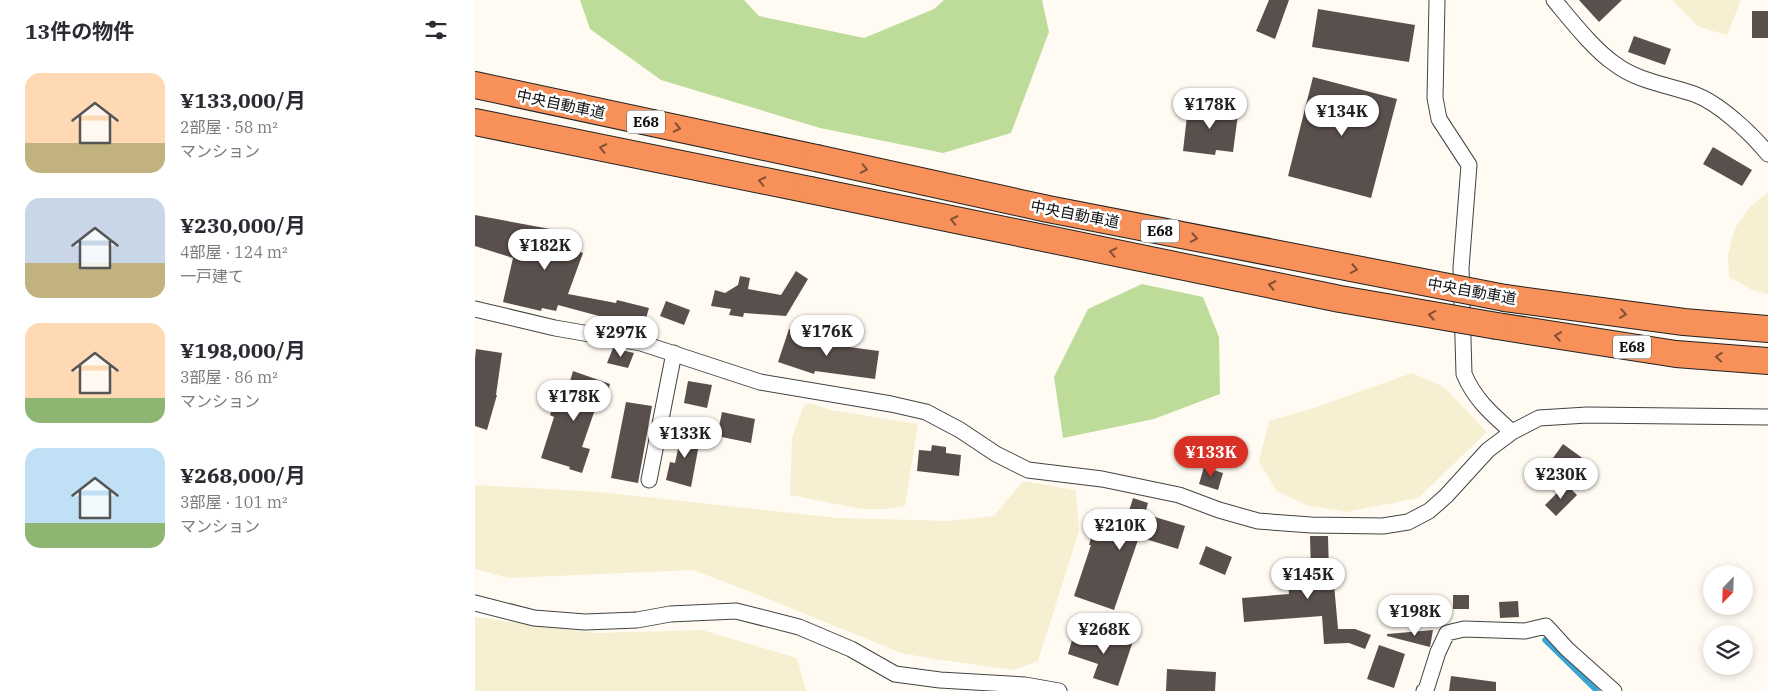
<!DOCTYPE html>
<html lang="ja">
<head>
<meta charset="utf-8">
<style>
  body { margin:0; font-family:"IBM Plex Serif","Noto Sans JP",serif; background:#f2f2f3; color:#2b2b33; height:100vh; display:flex; flex-direction:column; font-size:19px; white-space:nowrap }
  * { box-sizing:border-box; margin:0 }
  p { font-size:16px; color:#7c7c81 }
  .icon { flex:none; width:28px; height:28px; fill:none; stroke:currentColor; stroke-width:2; stroke-linecap:round; stroke-linejoin:round }
  .map { position:relative; flex:1; overflow:hidden }
  .drawer { display:flex; flex-direction:column; background:#fff; width:475px }
  .drawer>* { flex:none }
  .needle { width:32px; rotate:203deg }
  .fabs { position:absolute; left:1228px; top:565px; display:grid; gap:10px }
  .fabs a { display:grid; place-items:center; width:50px; height:50px; border-radius:50%; background:#fff; box-shadow:0 2px 8px #0003; font-size:25px }
  .price { position:absolute; translate:-50% -42px; padding:0 11px; border-radius:18px; background:#fff; color:#222; font-size:16px; line-height:32px; filter:drop-shadow(0 1px 2px #0008) }
  .price::after { content:''; position:absolute; left:50%; top:30px; width:15px; height:11px; margin-left:-8px; background:inherit; clip-path:polygon(0 0,100% 0,50% 100%) }
  .price.selected { background:#d93025; color:#fff }
  ul { padding:0; list-style:none }
  li { display:flex; align-items:center; gap:15px; height:125px; padding:0 25px }
  li span { display:grid; place-items:center; flex:none; width:140px; height:100px; border-radius:15px; color:#555 }
  li>.icon { margin-inline-start:auto }
  span .icon { width:60px; height:60px; fill:#fffc; stroke-width:1 }
  li b { font-size:21px }
  h2 { display:flex; justify-content:space-between; align-items:center; height:60px; padding:0 25px; font-size:21px }
  main { display:flex; flex:1; min-height:0 }
  .map>svg:first-child { display:block }
  .farmland { fill:#f6efd1 }
  .forest { fill:#bedc99 }
  .lines { fill:none; stroke-linecap:round; stroke-linejoin:round }
  .stream { stroke:#3ba4d0; stroke-width:5.5 }
  .building { fill:#594f4c }
  .minor-casing { stroke:#434343; stroke-width:17 }
  .motorway-casing { stroke:#212121; stroke-width:28 }
  .minor { stroke:#fff; stroke-width:15 }
  .motorway { stroke:#f79059; stroke-width:26 }
  .motorway-bridge-casing { stroke:#212121; stroke-width:28; stroke-linecap:butt }
  .motorway-bridge { stroke:#f79059; stroke-width:26 }
  .oneway { stroke:#845034 }
  .labels { text-anchor:middle; dominant-baseline:central; stroke-width:5; stroke-linejoin:round; paint-order:stroke }
  .shield { fill:#fff; stroke:#585858; stroke-width:1 }
  .shield-label { font-size:14px; font-weight:bold; fill:#101010 }
  .street-label { font-size:15px; fill:#101010; stroke:#fff }
</style>
</head>
<body>
<main>
<section class="drawer">
<h2>13件の物件<svg class="icon" aria-label="filters" viewBox="0 0 24 24"><path d="M4 7h16M4 17h16"/><circle cx="9" cy="7" r="2"/><circle cx="15" cy="17" r="2"/></svg></h2>
<ul>
<li><span style="background:linear-gradient(#ffd9b3 70%,#c2b280 0)"><svg class="icon" aria-label="home" viewBox="0 0 24 24"><path d="M3 11l9-7 9 7M6 9v11h12V9"/></svg></span><div><b>¥133,000/月</b><p>2部屋 · 58 m²</p><p>マンション</p></div></li>
<li><span style="background:linear-gradient(#c9d6e8 65%,#c2b280 0)"><svg class="icon" aria-label="home" viewBox="0 0 24 24"><path d="M3 11l9-7 9 7M6 9v11h12V9"/></svg></span><div><b>¥230,000/月</b><p>4部屋 · 124 m²</p><p>一戸建て</p></div></li>
<li><span style="background:linear-gradient(#ffd9b3 75%,#8fb573 0)"><svg class="icon" aria-label="home" viewBox="0 0 24 24"><path d="M3 11l9-7 9 7M6 9v11h12V9"/></svg></span><div><b>¥198,000/月</b><p>3部屋 · 86 m²</p><p>マンション</p></div></li>
<li><span style="background:linear-gradient(#bfe0f5 75%,#8fb573 0)"><svg class="icon" aria-label="home" viewBox="0 0 24 24"><path d="M3 11l9-7 9 7M6 9v11h12V9"/></svg></span><div><b>¥268,000/月</b><p>3部屋 · 101 m²</p><p>マンション</p></div></li>
</ul>
</section>
<div class="map">
<svg width="1293" height="691" viewBox="0 0 1293 691">
  <rect width="100%" height="100%" fill="#fffbf2"/>
  <path class="farmland" d="M 1197,0 L 1266,0 L 1252,35 L 1224,27 Z
    M 1293,192 L 1293,294 L 1277,290 L 1254,277 L 1253,255 L 1260,228 L 1275,207 Z
    M 937,373 L 969,387 L 1012,432 L 943,498 L 871,512 L 831,505 L 802,491 L 784,462 L 794,421 L 836,409 Z
    M 336,403 L 355,410 L 443,424 L 430,506 L 411,509 L 387,509 L 315,495 L 317,438 L 329,405 Z
    M 548,481 L 601,490 L 604,531 L 563,661 L 538,670 L 460,659 L 426,653 L 289,597 L 218,570 L 34,578 L 0,569 L 0,485 L 124,492 L 363,518 L 475,521 L 519,516 Z
    M 0,617 L 120,633 L 227,630 L 322,658 L 331,691 L 0,691 Z"/>
  <path class="forest" d="M 105,0 L 269,0 L 284,16 L 389,38 L 459,9 L 469,0 L 567,0 L 574,32 L 536,133 L 468,153 L 345,128 L 186,80 L 115,29 Z
    M 667,284 L 728,297 L 744,337 L 745,394 L 679,419 L 588,438 L 579,377 L 613,309 Z"/>
  <g class="lines">
    <path class="stream" d="M 1070,640 L 1122,691"/>
  </g>
  <path class="building" d="M 794,0 L 814,0 L 800,39 L 781,31 Z
    M 1104,0 L 1147,0 L 1124,22 Z
    M 843,9 L 940,25 L 934,62 L 837,47 Z
    M 1277,11 L 1293,11 L 1293,38 L 1277,38 Z
    M 1159,36 L 1196,49 L 1190,65 L 1153,52 Z
    M 838,77 L 922,99 L 896,198 L 813,176 Z
    M 725,102 L 740,103 L 739,110 L 763,114 L 758,152 L 741,150 L 740,155 L 708,151 L 713,107 L 724,109 Z
    M 1238,147 L 1277,170 L 1267,186 L 1228,164 Z
    M 0,215 L 75,229 L 71,240 L 108,253 L 93,294 L 141,303 L 142,300 L 174,308 L 170,322 L 163,320 L 161,326 L 83,305 L 81,311 L 67,308 L 66,311 L 28,302 L 38,258 L 0,246 Z
    M 321,271 L 333,279 L 311,316 L 269,313 L 268,317 L 254,315 L 256,309 L 236,306 L 240,290 L 250,293 L 263,285 L 265,276 L 275,278 L 273,289 L 306,295 Z
    M 191,301 L 215,310 L 209,325 L 185,316 Z
    M 314,329 L 345,339 L 344,343 L 404,351 L 400,379 L 340,371 L 339,374 L 303,362 Z
    M 138,348 L 159,353 L 153,368 L 132,363 Z
    M 1,349 L 27,353 L 21,395 L 22,395 L 12,430 L 0,426 L 0,358 Z
    M 98,371 L 135,384 L 129,403 L 123,401 L 107,447 L 115,449 L 107,473 L 94,469 L 95,467 L 66,458 L 79,417 L 75,415 L 82,395 L 90,398 Z
    M 213,381 L 237,385 L 232,408 L 209,403 Z
    M 151,402 L 177,406 L 163,483 L 136,478 Z
    M 247,412 L 280,419 L 276,443 L 242,436 Z
    M 207,430 L 226,434 L 216,487 L 191,480 L 195,462 L 200,463 Z
    M 1088,444 L 1113,462 L 1098,483 L 1073,465 Z
    M 457,445 L 471,447 L 471,453 L 486,455 L 484,476 L 442,471 L 444,450 L 456,451 Z
    M 729,467 L 748,473 L 743,490 L 724,484 Z
    M 1091,484 L 1102,495 L 1081,516 L 1070,505 Z
    M 658,498 L 673,503 L 670,514 L 710,526 L 703,549 L 664,537 L 639,610 L 599,596 L 616,545 L 614,545 L 623,512 L 651,521 Z
    M 835,536 L 853,536 L 854,573 L 858,573 L 863,629 L 880,629 L 896,635 L 890,649 L 874,643 L 849,644 L 847,616 L 769,622 L 767,598 L 814,594 L 812,576 L 836,574 Z
    M 731,546 L 757,557 L 750,575 L 724,564 Z
    M 978,595 L 994,595 L 994,609 L 978,609 Z
    M 1043,601 L 1044,617 L 1025,618 L 1024,602 Z
    M 635,630 L 659,638 L 643,686 L 618,678 L 623,664 L 593,654 L 599,633 L 630,643 Z
    M 958,630 L 955,647 L 912,636 L 912,634 Z
    M 904,645 L 930,654 L 919,688 L 892,679 Z
    M 692,669 L 741,672 L 740,691 L 691,691 Z
    M 976,676 L 1021,682 L 1021,691 L 974,691 Z"/>
  <g class="lines">
    <g class="minor-casing">
      <path id="minor" d="M 962,0 L 960,98 L 964,119 L 994,165 L 986,268 L 989,374 C 1000,400 1017,414 1037,432
        M 1079,0 C 1095,19 1119,50 1140,64 C 1162,81 1193,85 1219,94 C 1244,103 1276,133 1293,154
        M 0,309 L 80,328 L 166,343 L 285,382 L 416,404 L 451,412 L 485,430 L 521,454 L 553,470 L 627,479 L 704,495 L 744,510 L 783,521 L 836,525 L 908,526 L 933,522 L 954,511 L 971,496 L 1013,450 L 1037,432 L 1064,418 L 1112,415 L 1293,417
        M 174,480 L 199,353
        M 0,603 L 59,618 L 110,622 L 162,620 L 195,614 L 261,611 L 324,627 L 376,649 L 420,674 L 465,680 L 550,685 L 584,691
        M 949,691 L 951,690 L 963,652 L 972,633 L 989,629 L 1050,631 L 1071,626 L 1092,649 L 1139,691"/>
    </g>
    <g class="motorway-casing">
      <path id="motorway" d="M 0,85 L 341,158
        M 0,122 L 335,190
        M 1030,298 L 1209,322 L 1293,329
        M 1022,326 L 1201,354 L 1293,361"/>
    </g>
    <use href="#minor" class="minor"/>
    <use href="#motorway" class="motorway"/>
    <g class="motorway-bridge-casing">
      <path id="motorway-bridge" d="M 341,158 L 573,209 L 1030,298
        M 335,190 L 865,299 L 1022,326"/>
    </g>
    <use href="#motorway-bridge" class="motorway-bridge"/>
  </g>
  <defs><path id="oneway-chevron" d="M-2-3.5L2.5 0L-2 3.5" fill="none" stroke-width="1.6" stroke-linecap="round" stroke-linejoin="round" transform="scale(1.25)"/></defs>
  <g class="oneway">
    <use href="#oneway-chevron" transform="translate(202 128) rotate(12)"/>
    <use href="#oneway-chevron" transform="translate(128 148) rotate(-168)"/>
    <use href="#oneway-chevron" transform="translate(389 169) rotate(12)"/>
    <use href="#oneway-chevron" transform="translate(287 181) rotate(-168)"/>
    <use href="#oneway-chevron" transform="translate(479 220) rotate(-168)"/>
    <use href="#oneway-chevron" transform="translate(719 238) rotate(11)"/>
    <use href="#oneway-chevron" transform="translate(638 252) rotate(-168)"/>
    <use href="#oneway-chevron" transform="translate(879 269) rotate(11)"/>
    <use href="#oneway-chevron" transform="translate(797 285) rotate(-168)"/>
    <use href="#oneway-chevron" transform="translate(1148 314) rotate(8)"/>
    <use href="#oneway-chevron" transform="translate(957 315) rotate(-170)"/>
    <use href="#oneway-chevron" transform="translate(1083 336) rotate(-171)"/>
    <use href="#oneway-chevron" transform="translate(1244 357) rotate(-176)"/>
  </g>
  <g class="labels">
    <g class="shield">
      <rect x="152" y="110.5" width="38" height="23" rx="4"/>
      <rect x="666" y="219.5" width="38" height="23" rx="4"/>
      <rect x="1138" y="335.5" width="38" height="23" rx="4"/>
    </g>
    <g class="shield-label">
      <text x="171" y="122">E68</text>
      <text x="685" y="231">E68</text>
      <text x="1157" y="347">E68</text>
    </g>
    <g class="street-label">
      <text transform="translate(86 104) rotate(12)">中央自動車道</text>
      <text transform="translate(600 214) rotate(11)">中央自動車道</text>
      <text transform="translate(997 291) rotate(10)">中央自動車道</text>
    </g>
  </g>
</svg>
<div class="fabs">
<a><svg class="needle" viewBox="-14 -14 28 28"><path d="M0-13l5 13h-10z" fill="#e53935"/><path d="M0 13l5-13h-10z" fill="#7c7c81"/></svg></a>
<a><svg class="icon" aria-label="layers" viewBox="0 0 24 24"><path d="M12 4l9 5-9 5-9-5zM3 14l9 5 9-5"/></svg></a>
</div>
<b class="price" style="left:735px;top:130px">¥178K</b>
<b class="price" style="left:867px;top:137px">¥134K</b>
<b class="price" style="left:70px;top:271px">¥182K</b>
<b class="price" style="left:352px;top:357px">¥176K</b>
<b class="price" style="left:146px;top:358px">¥297K</b>
<b class="price" style="left:99px;top:422px">¥178K</b>
<b class="price" style="left:210px;top:459px">¥133K</b>
<b class="price selected" style="left:736px;top:478px">¥133K</b>
<b class="price" style="left:1086px;top:500px">¥230K</b>
<b class="price" style="left:645px;top:551px">¥210K</b>
<b class="price" style="left:833px;top:600px">¥145K</b>
<b class="price" style="left:940px;top:637px">¥198K</b>
<b class="price" style="left:629px;top:655px">¥268K</b>
</div>
</main>
</body>
</html>
